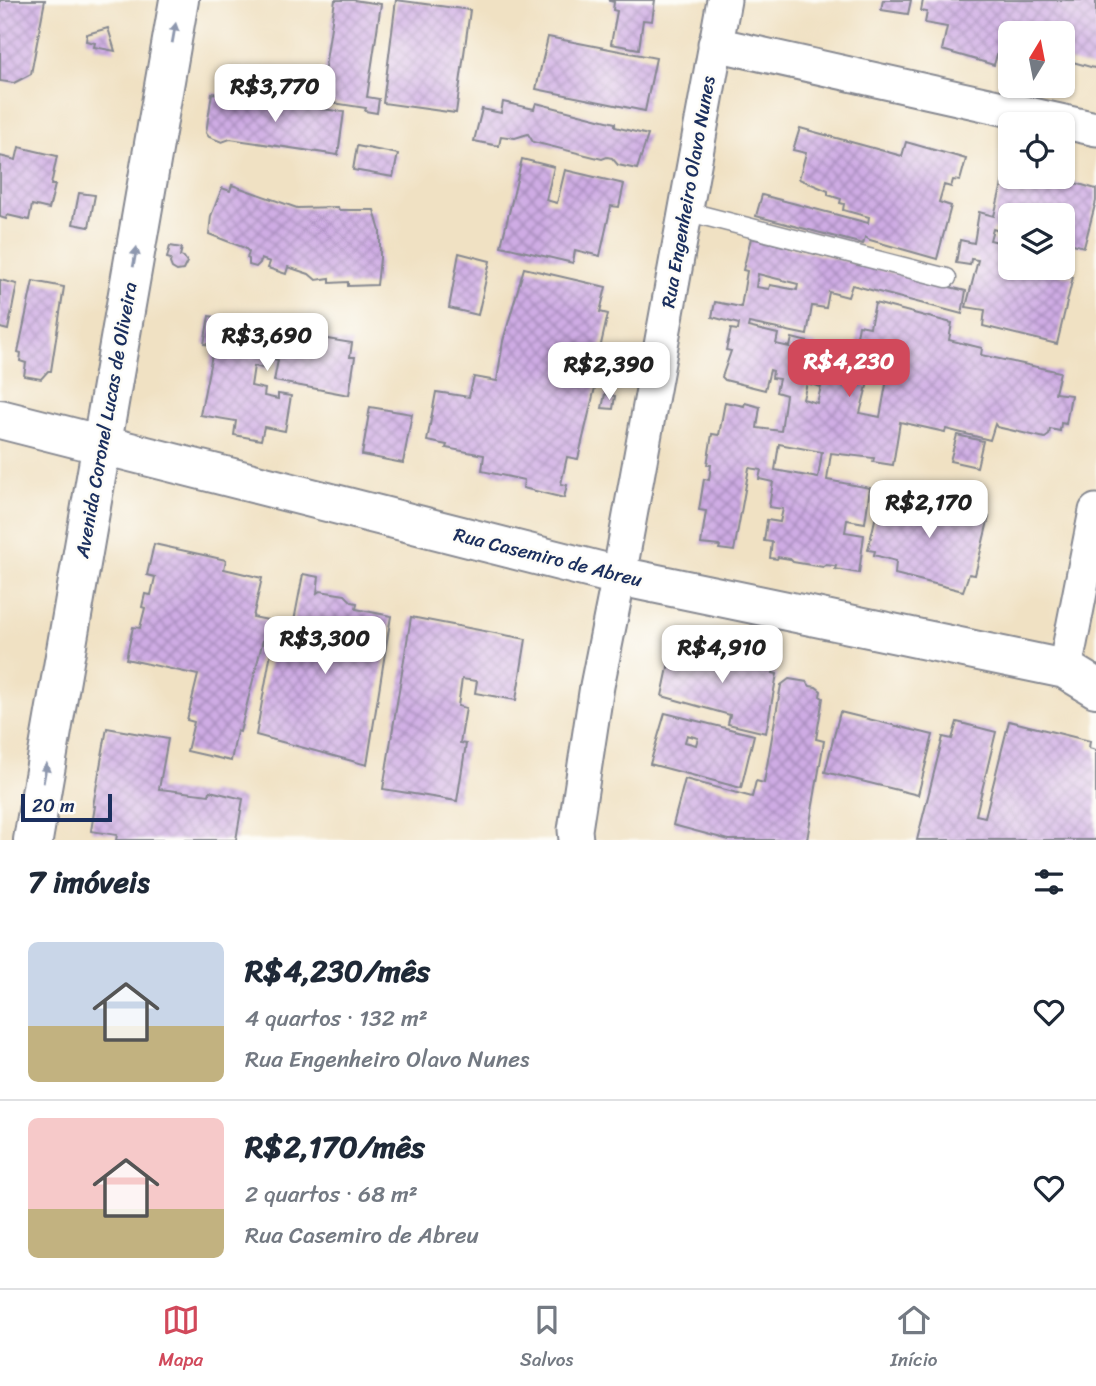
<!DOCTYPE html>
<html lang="pt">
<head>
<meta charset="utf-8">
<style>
  body { margin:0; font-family:Sriracha,sans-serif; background:#f6f6f7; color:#1f2937; height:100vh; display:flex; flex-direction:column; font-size:26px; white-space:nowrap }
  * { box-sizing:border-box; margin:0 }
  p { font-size:23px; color:#747a83 }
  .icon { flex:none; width:38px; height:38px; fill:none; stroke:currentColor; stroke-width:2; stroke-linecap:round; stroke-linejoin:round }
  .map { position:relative; height:840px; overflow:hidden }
  .sheet { display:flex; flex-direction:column; background:#fff; flex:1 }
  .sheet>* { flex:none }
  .needle { width:46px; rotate:10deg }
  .fabs { position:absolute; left:998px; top:21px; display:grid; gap:14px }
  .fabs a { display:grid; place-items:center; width:77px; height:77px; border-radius:10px; background:#fff; box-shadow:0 2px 5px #0004; font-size:35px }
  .scale { position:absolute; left:21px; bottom:18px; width:91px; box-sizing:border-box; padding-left:7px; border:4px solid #1b2f5e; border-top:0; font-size:19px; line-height:24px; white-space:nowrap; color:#1b2f5e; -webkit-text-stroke:5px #fdfcf7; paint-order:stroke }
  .price { position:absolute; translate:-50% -60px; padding:0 16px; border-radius:14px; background:#fff; color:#222; font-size:23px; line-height:46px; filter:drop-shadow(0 2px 4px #0008) }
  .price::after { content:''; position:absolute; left:50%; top:42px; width:21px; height:16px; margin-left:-10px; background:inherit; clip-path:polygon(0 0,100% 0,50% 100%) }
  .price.active { background:#d1495b; color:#fff }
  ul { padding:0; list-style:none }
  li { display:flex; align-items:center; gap:21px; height:175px; padding:0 28px }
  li+li { border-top:2px solid #e0e1e3 }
  li span { display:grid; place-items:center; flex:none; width:196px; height:140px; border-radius:10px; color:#555 }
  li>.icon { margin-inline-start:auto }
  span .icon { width:84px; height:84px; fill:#fffc; stroke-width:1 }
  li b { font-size:30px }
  h2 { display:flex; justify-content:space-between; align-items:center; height:84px; padding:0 28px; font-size:30px }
  .tabs { display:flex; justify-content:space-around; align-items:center; height:98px; border-top:2px solid #e0e1e3; background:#fff; font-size:19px; color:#747a83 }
  .tabs a { display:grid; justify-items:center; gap:4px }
  .tabs .active { color:#d1495b }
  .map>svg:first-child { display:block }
  .building { fill:url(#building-cross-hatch); fill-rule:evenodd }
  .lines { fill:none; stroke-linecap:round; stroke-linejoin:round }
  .lane-casing { stroke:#868890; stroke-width:21 }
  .street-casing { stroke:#868890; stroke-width:37 }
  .secondary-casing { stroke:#868890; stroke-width:42 }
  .lane { stroke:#fff; stroke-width:18 }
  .street { stroke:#fff; stroke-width:33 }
  .secondary { stroke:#fff; stroke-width:38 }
  .oneway { fill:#8d97ae }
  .labels { text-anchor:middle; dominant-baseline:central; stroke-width:5; stroke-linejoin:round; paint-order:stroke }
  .street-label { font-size:19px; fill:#1b2f5e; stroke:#fdfcf7 }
</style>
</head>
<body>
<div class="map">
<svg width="1096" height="840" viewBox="0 0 1096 840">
  <defs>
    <pattern id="building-cross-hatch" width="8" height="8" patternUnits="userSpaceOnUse" patternTransform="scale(1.75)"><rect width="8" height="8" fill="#cface4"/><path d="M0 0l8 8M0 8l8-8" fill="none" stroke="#a78cbc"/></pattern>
  </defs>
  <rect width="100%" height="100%" fill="#fdfcf7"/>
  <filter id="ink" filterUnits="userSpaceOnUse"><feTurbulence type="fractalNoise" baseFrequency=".0143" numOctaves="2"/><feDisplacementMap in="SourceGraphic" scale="14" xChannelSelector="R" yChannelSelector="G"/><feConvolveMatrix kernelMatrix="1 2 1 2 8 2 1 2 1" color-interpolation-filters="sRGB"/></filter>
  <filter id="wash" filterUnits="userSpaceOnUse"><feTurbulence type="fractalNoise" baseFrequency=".00686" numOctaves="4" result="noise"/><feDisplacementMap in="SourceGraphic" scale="28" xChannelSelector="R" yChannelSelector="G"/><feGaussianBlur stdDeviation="1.57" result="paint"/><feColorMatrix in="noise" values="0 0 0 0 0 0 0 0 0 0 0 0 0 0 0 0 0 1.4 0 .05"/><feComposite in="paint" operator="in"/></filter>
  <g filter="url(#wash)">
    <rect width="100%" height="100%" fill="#f0e1c3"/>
    <g id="blocks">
      <path class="building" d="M 0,0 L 45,0 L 31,74 L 14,83 L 0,81 Z
        M 335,0 L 353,0 L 381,4 L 367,97 L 379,99 L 377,113 L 365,111 L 366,108 L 320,101 Z
        M 396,0 L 470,10 L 456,113 L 383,103 Z
        M 609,0 L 655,0 L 652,21 L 643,20 L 639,49 L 611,44 L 617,11 L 613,10 L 614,2 L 609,1 Z
        M 883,0 L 911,0 L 908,14 L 881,10 Z
        M 923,0 L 1096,0 L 1096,67 L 1094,68 L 1062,59 L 1062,33 L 1010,33 L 1010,54 L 998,51 L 994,65 L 942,50 L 947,27 L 925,23 L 927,12 L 921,11 Z
        M 108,28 L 115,51 L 94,47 L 95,43 L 86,41 L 87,34 Z
        M 548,37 L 656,58 L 645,111 L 536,89 Z
        M 212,93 L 344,112 L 338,155 L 230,139 L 222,142 L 209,137 L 206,133 Z
        M 503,102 L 534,109 L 536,103 L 615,123 L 615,127 L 648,135 L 637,169 L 618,165 L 612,158 L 607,157 L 602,159 L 533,142 L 528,134 L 515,138 L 501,136 L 499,146 L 474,141 L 482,109 L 501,113 Z
        M 800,128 L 902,156 L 906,142 L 966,159 L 960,181 L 953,180 L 951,187 L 944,185 L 939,202 L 951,206 L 937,259 L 870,240 L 865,237 L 863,244 L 756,216 L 762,195 L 868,223 L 869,217 L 843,210 L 844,204 L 840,203 L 841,199 L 828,195 L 828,191 L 799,179 L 806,153 L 793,150 Z
        M 357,146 L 398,154 L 393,177 L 353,170 Z
        M 19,147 L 57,156 L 51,185 L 55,185 L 49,209 L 32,205 L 29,220 L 7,215 L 6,219 L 0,217 L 0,156 L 16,160 Z
        M 522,159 L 554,167 L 546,200 L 557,203 L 565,170 L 624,184 L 619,207 L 611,206 L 600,256 L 575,250 L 573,263 L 501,246 Z
        M 1007,164 L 1010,165 L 1010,177 L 1055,177 L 1096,189 L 1096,201 L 1084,247 L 1062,241 L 1062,215 L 1010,215 L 1010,234 L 993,229 L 990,240 L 1010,245 L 1005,261 L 1010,262 L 1010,268 L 1034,268 L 1073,277 L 1057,344 L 983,326 L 985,310 L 966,307 L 978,260 L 971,259 L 970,265 L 956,263 L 960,240 L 974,243 L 979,212 L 994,216 Z
        M 232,185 L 297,208 L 338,207 L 339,210 L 374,210 L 380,231 L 380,259 L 377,285 L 348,286 L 348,282 L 330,283 L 330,278 L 316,280 L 309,274 L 288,267 L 286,274 L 268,268 L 270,262 L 261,259 L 260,263 L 256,267 L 249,265 L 249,259 L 247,258 L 249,252 L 245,248 L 209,234 L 211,216 L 222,188 L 230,191 Z
        M 79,193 L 95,195 L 89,227 L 73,224 Z
        M 751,238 L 966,291 L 962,314 L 852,285 L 848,297 L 829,292 L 826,308 L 812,306 L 807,335 L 749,323 L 748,327 L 778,334 L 776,344 L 790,347 L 792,338 L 816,344 L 812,360 L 828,364 L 832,349 L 854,354 L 859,325 L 870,327 L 875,303 L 952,323 L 949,340 L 982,348 L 981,355 L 1060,372 L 1055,393 L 1071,395 L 1066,424 L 1061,423 L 1060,431 L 1050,429 L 1049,435 L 1045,438 L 997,427 L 995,424 L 990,440 L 946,429 L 945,432 L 900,422 L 893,465 L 873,462 L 874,458 L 831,453 L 827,480 L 870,488 L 865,523 L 847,520 L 845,532 L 864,535 L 859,573 L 835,569 L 836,566 L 826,565 L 823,567 L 793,562 L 790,559 L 778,557 L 777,559 L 770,558 L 772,542 L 764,541 L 767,520 L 780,522 L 783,509 L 769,507 L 773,482 L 759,479 L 761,470 L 749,468 L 734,551 L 719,549 L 720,546 L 701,544 L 706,511 L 699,510 L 704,479 L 709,480 L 711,465 L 707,465 L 712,434 L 719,435 L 725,402 L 744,406 L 745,403 L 760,407 L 757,428 L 781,431 L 786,395 L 776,392 L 779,379 L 772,378 L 773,371 L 770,370 L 765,390 L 725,380 L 722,377 L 731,351 L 726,350 L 731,329 L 738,330 L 739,324 L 712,317 L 715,302 L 741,307 L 747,271 L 743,270 ZM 758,274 L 798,284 L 797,290 L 770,285 L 769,289 L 756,287 ZM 874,359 L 890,363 L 880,417 L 860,413 ZM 807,383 L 821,387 L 817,403 L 803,399 ZM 779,444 L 822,452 L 818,478 L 775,470 Z
        M 170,246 L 182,248 L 180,256 L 184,257 L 187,262 L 183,270 L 177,271 L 172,268 L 170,263 L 171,259 L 167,258 Z
        M 459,253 L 490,261 L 478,315 L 449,308 Z
        M 524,268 L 606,287 L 600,312 L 608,314 L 599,353 L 603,354 L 578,459 L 567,457 L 561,484 L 567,485 L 564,498 L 523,488 L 524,480 L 482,471 L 484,455 L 446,448 L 447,445 L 427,441 L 436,392 L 469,397 L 474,377 L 497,381 L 503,341 Z
        M 0,280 L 17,284 L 8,330 L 0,328 Z
        M 33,281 L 64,287 L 51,371 L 48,371 L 41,379 L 24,376 L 26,363 L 20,361 L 21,353 L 18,352 Z
        M 209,316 L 276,327 L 274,342 L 282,343 L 284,332 L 352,343 L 350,357 L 355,357 L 349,395 L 274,381 L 278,360 L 269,358 L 267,369 L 254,366 L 251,386 L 265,389 L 264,396 L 278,399 L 278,394 L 291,396 L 285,431 L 264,427 L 261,440 L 234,435 L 236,421 L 200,415 L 214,345 L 204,344 Z
        M 605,394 L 615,396 L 613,409 L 602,408 Z
        M 370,407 L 412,414 L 403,463 L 362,455 Z
        M 957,435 L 983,441 L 977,467 L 950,461 Z
        M 886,491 L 989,517 L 975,575 L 969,574 L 963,591 L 895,574 L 896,561 L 874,555 L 875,551 L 868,550 L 877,511 L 880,512 Z
        M 154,544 L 226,560 L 224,569 L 262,578 L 253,617 L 268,620 L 240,732 L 237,731 L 231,761 L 187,751 L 194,722 L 187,720 L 198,675 L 126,659 L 133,627 L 140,628 L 145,608 L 142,607 L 145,594 L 151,595 L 155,577 L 147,575 Z
        M 303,574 L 319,577 L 317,593 L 320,591 L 345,595 L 352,602 L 357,603 L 356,609 L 391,616 L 367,765 L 256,735 L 275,630 L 282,632 L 294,621 Z
        M 411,617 L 526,639 L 516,700 L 475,693 L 477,681 L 462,679 L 458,706 L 466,708 L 460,743 L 466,744 L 457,801 L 383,789 Z
        M 674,639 L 706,646 L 704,654 L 746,664 L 748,656 L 776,663 L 773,673 L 777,674 L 766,733 L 728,724 L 730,715 L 662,696 Z
        M 789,679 L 807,682 L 810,686 L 816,687 L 821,691 L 820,696 L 823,698 L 816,739 L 824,741 L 807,840 L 729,840 L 673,825 L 685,779 L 752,797 L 756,781 L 764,783 L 781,685 Z
        M 840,712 L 933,735 L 918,795 L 825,772 Z
        M 665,713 L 754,735 L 741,788 L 650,764 ZM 687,735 L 698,738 L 696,745 L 685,742 Z
        M 1009,721 L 1090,741 L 1089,748 L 1096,750 L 1096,840 L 917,840 L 943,737 L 952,739 L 957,722 L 996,732 L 976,815 L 985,817 Z
        M 107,728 L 168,739 L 159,789 L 209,795 L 210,791 L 243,799 L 236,840 L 116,840 L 117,835 L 91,831 L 95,806 L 93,806 Z"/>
    </g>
  </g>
  <g filter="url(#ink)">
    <use href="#blocks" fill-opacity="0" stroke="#868890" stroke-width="2"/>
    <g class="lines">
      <g class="lane-casing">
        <path id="lane" d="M 685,211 L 947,278"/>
      </g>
      <g class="street-casing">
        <path id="street" d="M 715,44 L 1096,129
          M 1065,669 L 1096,511
          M 576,840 L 575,830 L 597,686 L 619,576 L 724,0"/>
      </g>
      <g class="secondary-casing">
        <path id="secondary" d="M 0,419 L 619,576 L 1065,669 L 1096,688
          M 33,840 L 179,0"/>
      </g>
      <use href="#lane" class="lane"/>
      <use href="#street" class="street"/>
      <use href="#secondary" class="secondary"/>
    </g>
    <defs><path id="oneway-solid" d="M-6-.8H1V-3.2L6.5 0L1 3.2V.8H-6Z" transform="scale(1.75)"/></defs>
    <g class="oneway">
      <use href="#oneway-solid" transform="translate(174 33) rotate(-80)"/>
      <use href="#oneway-solid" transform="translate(135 257) rotate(-80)"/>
      <use href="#oneway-solid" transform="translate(45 773) rotate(-80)"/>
    </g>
  </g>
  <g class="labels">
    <g class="street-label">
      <text transform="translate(688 192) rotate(-80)">Rua Engenheiro Olavo Nunes</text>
      <text transform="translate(106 420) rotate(-80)">Avenida Coronel Lucas de Oliveira</text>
      <text transform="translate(548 557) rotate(14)">Rua Casemiro de Abreu</text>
    </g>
  </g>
</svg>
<div class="fabs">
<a><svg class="needle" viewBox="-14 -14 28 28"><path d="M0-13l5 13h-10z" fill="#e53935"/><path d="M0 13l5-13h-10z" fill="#747a83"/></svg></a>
<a><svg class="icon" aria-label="locate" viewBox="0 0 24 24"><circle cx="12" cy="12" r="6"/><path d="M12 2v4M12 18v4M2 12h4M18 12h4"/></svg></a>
<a><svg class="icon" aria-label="layers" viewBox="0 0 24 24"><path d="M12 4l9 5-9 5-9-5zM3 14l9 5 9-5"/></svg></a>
</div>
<div class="scale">20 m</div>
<b class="price" style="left:275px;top:124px">R$3,770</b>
<b class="price" style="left:267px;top:373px">R$3,690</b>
<b class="price active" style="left:849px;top:399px">R$4,230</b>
<b class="price" style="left:609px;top:402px">R$2,390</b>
<b class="price" style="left:929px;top:540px">R$2,170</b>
<b class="price" style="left:325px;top:676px">R$3,300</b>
<b class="price" style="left:722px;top:685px">R$4,910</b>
</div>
<section class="sheet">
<h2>7 imóveis<svg class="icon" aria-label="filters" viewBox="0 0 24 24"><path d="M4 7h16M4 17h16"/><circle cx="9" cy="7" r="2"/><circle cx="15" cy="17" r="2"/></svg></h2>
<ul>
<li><span style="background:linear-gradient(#c9d6e8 60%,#c2b280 0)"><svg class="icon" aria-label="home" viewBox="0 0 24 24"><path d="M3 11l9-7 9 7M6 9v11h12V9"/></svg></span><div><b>R$4,230/mês</b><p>4 quartos · 132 m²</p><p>Rua Engenheiro Olavo Nunes</p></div><svg class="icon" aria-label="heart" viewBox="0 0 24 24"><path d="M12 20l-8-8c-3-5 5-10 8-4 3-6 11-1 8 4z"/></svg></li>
<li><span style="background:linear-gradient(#f6c9c9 65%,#c2b280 0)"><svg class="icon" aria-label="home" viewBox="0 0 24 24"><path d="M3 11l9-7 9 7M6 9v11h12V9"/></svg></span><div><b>R$2,170/mês</b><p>2 quartos · 68 m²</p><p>Rua Casemiro de Abreu</p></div><svg class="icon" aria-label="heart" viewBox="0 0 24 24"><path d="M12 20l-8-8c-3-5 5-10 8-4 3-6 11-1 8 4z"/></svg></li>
</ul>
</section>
<nav class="tabs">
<a class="active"><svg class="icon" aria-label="map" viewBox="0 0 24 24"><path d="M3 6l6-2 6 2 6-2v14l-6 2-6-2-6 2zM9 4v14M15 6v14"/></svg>Mapa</a>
<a><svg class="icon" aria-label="saved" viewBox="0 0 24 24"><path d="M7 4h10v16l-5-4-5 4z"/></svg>Salvos</a>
<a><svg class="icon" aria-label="home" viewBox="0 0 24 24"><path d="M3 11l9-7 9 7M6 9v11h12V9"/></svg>Início</a>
</nav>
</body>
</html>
